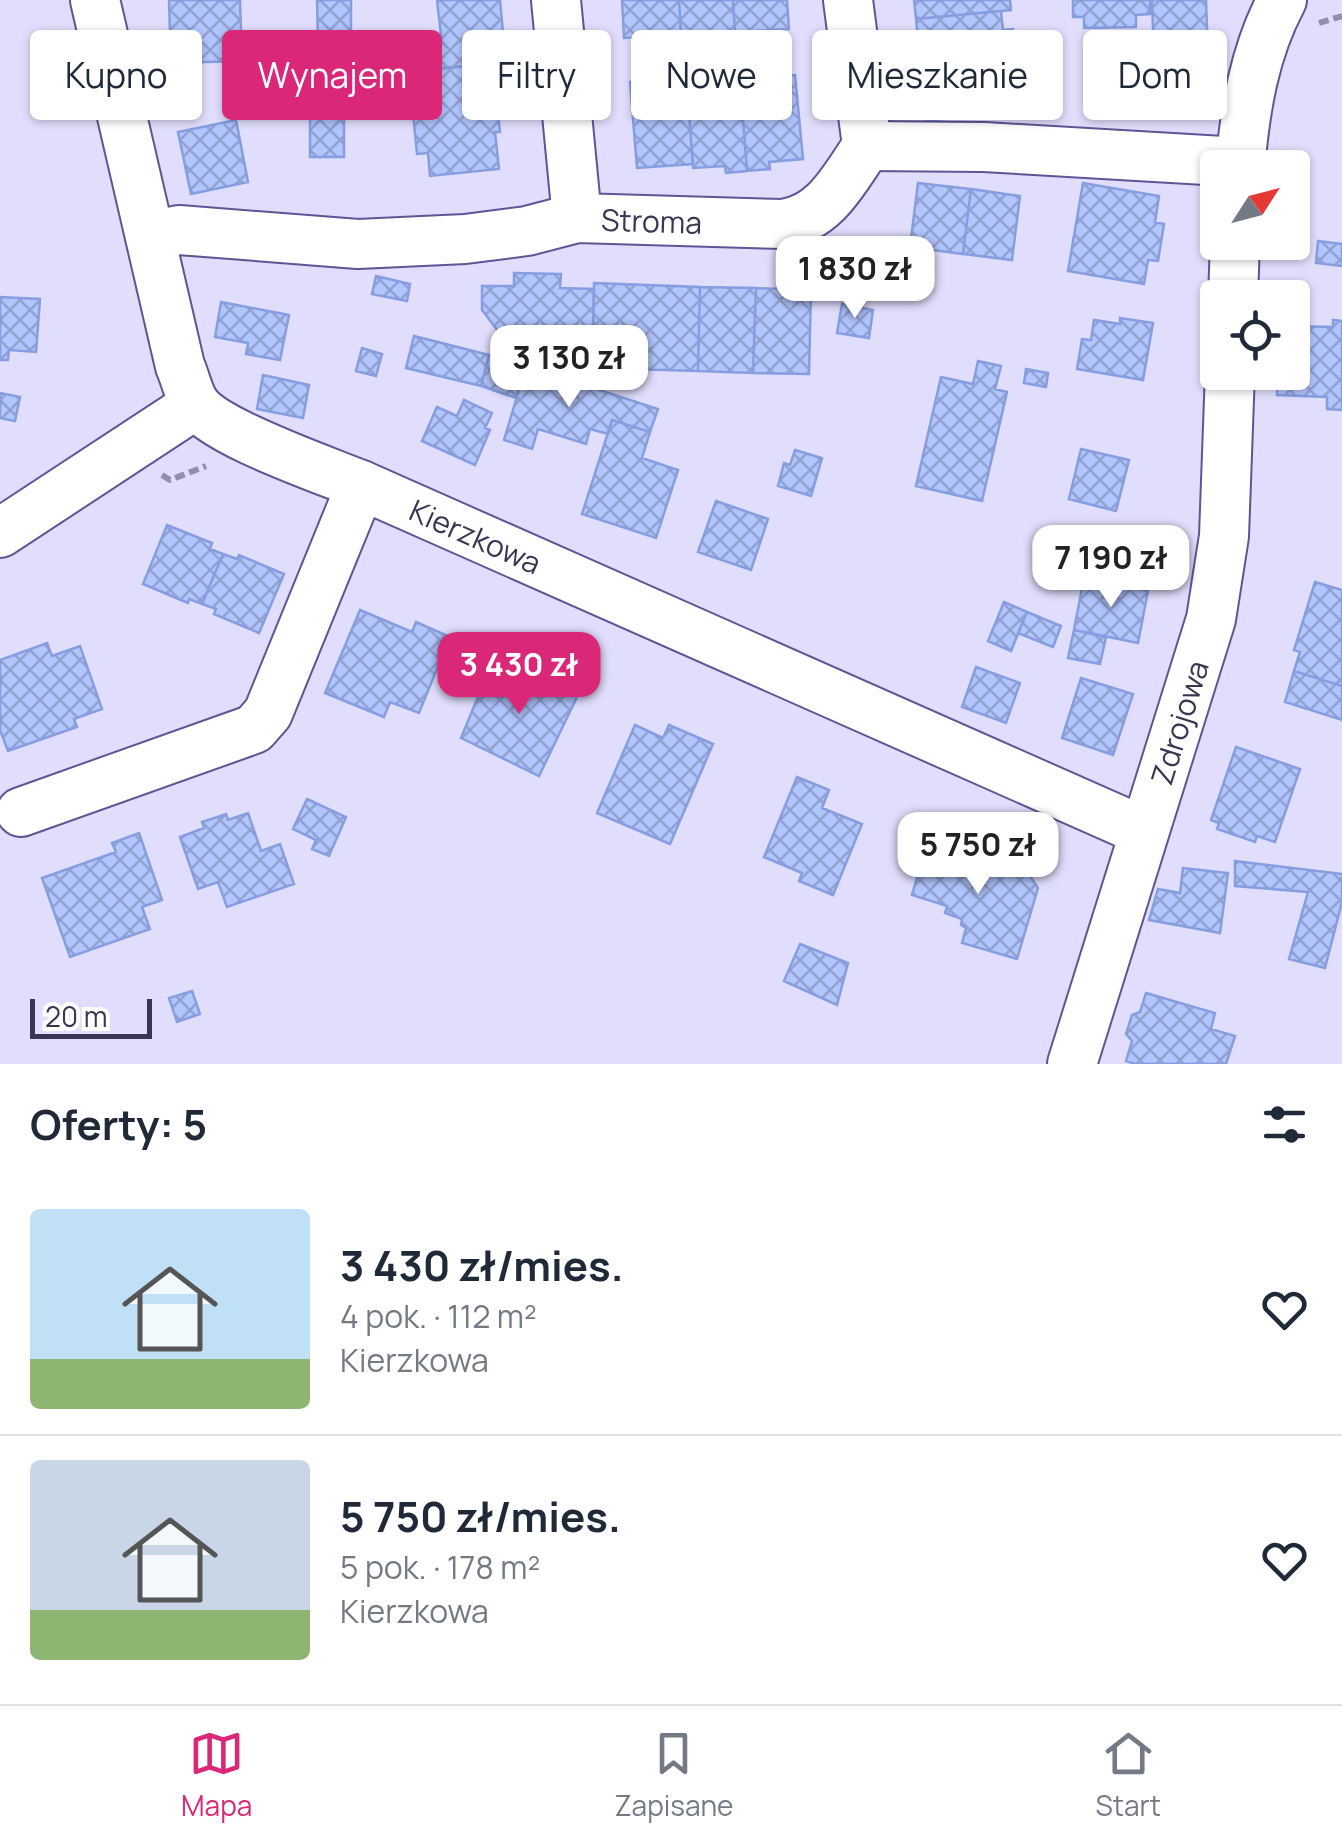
<!DOCTYPE html>
<html lang="pl">
<head>
<meta charset="utf-8">
<style>
  body { margin:0; font-family:Manrope,sans-serif; background:#f2f2f3; color:#1f2937; height:100vh; display:flex; flex-direction:column; font-size:38px; white-space:nowrap }
  * { box-sizing:border-box; margin:0 }
  p { font-size:32px; color:#747a83 }
  .icon { flex:none; width:55px; height:55px; fill:none; stroke:currentColor; stroke-width:2; stroke-linecap:round; stroke-linejoin:round }
  .map { position:relative; height:1064px; overflow:hidden }
  .details { display:flex; flex-direction:column; background:#fff; flex:1 }
  .details>* { flex:none }
  .top-card { position:absolute; left:30px; top:30px; width:1282px; height:90px; display:flex; gap:20px }
  .needle { width:65px; rotate:54deg }
  .buttons { position:absolute; left:1200px; top:150px; display:grid; gap:20px }
  .buttons a { display:grid; place-items:center; width:110px; height:110px; border-radius:10px; background:#fff; box-shadow:0 2px 8px #0004; font-size:50px }
  .scale { position:absolute; left:30px; bottom:25px; width:122px; box-sizing:border-box; padding-left:10px; border:5px solid #393553; border-top:0; font-size:28px; line-height:35px; white-space:nowrap; color:#393553; -webkit-text-stroke:8px #fff; paint-order:stroke }
  .price { position:absolute; translate:-50% -85px; padding:0 22px; border-radius:20px; background:#fff; color:#222; font-size:32px; line-height:65px; filter:drop-shadow(0 2px 5px #0008) }
  .price::after { content:''; position:absolute; left:50%; top:60px; width:30px; height:22px; margin-left:-15px; background:inherit; clip-path:polygon(0 0,100% 0,50% 100%) }
  .price.on { background:#db2777; color:#fff }
  ul { padding:0; list-style:none }
  li { display:flex; align-items:center; gap:30px; height:250px; padding:0 30px }
  li+li { border-top:2px solid #e0e1e3 }
  li span { display:grid; place-items:center; flex:none; width:280px; height:200px; border-radius:10px; color:#555 }
  li>.icon { margin-inline-start:auto }
  span .icon { width:120px; height:120px; fill:#fffc; stroke-width:1 }
  li b { font-size:42px }
  h2 { display:flex; justify-content:space-between; align-items:center; height:120px; padding:0 30px; font-size:42px }
  .chip { padding:0 35px; border-radius:10px; background:#fff; box-shadow:0 2px 8px #0004; font-size:35px; line-height:90px }
  .chip.on { background:#db2777; color:#fff }
  .tabs { display:flex; justify-content:space-around; align-items:center; height:140px; border-top:2px solid #e0e1e3; background:#fff; font-size:28px; color:#747a83 }
  .tabs a { display:grid; justify-items:center; gap:5px }
  .tabs .on { color:#db2777 }
  .map>svg:first-child { display:block }
  .building { fill:url(#building-cross-hatch); stroke:#869de1; stroke-width:2.5 }
  .lines { fill:none; stroke-linecap:round; stroke-linejoin:round }
  .minor-casing { stroke:#5f5496; stroke-width:52 }
  .path { stroke:#928fad; stroke-width:6; stroke-dasharray:10 5; stroke-linecap:butt }
  .minor { stroke:#fff; stroke-width:48 }
  .labels { text-anchor:middle; dominant-baseline:central; stroke-width:10; stroke-linejoin:round; paint-order:stroke }
  .street-label { font-size:30px; fill:#393553; stroke:#fff }
</style>
</head>
<body>
<div class="map">
<svg width="1342" height="1064" viewBox="0 0 1342 1064">
  <defs>
    <pattern id="building-cross-hatch" width="8" height="8" patternUnits="userSpaceOnUse" patternTransform="scale(2.5)"><rect width="8" height="8" fill="#b1c5fe"/><path d="M0 0l8 8M0 8l8-8" fill="none" stroke="#91a1d0"/></pattern>
  </defs>
  <rect width="100%" height="100%" fill="#e0defc"/>
  <path class="building" d="M 169,0 L 240,0 L 242,61 L 171,63 Z
    M 317,0 L 351,0 L 351,44 L 318,44 Z
    M 437,0 L 500,0 L 504,44 L 491,45 L 493,63 L 392,73 L 390,55 L 413,53 L 412,48 L 442,44 Z
    M 622,0 L 679,0 L 681,35 L 624,38 Z
    M 679,0 L 733,0 L 735,32 L 681,35 Z
    M 733,0 L 787,0 L 789,29 L 735,32 Z
    M 914,0 L 1010,0 L 1011,10 L 916,19 Z
    M 1073,0 L 1150,0 L 1150,14 L 1136,15 L 1136,27 L 1084,28 L 1084,17 L 1073,17 Z
    M 1152,0 L 1206,0 L 1208,55 L 1154,57 Z
    M 1001,11 L 1003,30 L 1013,29 L 1016,60 L 921,69 L 916,19 Z
    M 350,48 L 353,95 L 310,96 L 314,50 Z
    M 1024,59 L 1027,91 L 1020,92 L 1021,112 L 925,121 L 921,69 Z
    M 489,64 L 493,104 L 497,103 L 500,132 L 495,132 L 499,169 L 430,176 L 428,153 L 417,154 L 409,72 Z
    M 795,75 L 803,159 L 769,162 L 770,169 L 747,171 L 740,80 Z
    M 686,78 L 693,164 L 637,168 L 630,82 Z
    M 740,80 L 747,171 L 726,173 L 725,166 L 693,168 L 687,84 Z
    M 353,95 L 352,116 L 344,116 L 344,157 L 310,157 L 310,96 Z
    M 236,120 L 248,182 L 191,194 L 178,132 Z
    M 918,183 L 971,189 L 963,254 L 910,247 Z
    M 1083,183 L 1159,196 L 1155,222 L 1164,224 L 1158,261 L 1148,260 L 1144,284 L 1068,271 Z
    M 971,189 L 1020,196 L 1012,260 L 963,254 Z
    M 1318,241 L 1342,244 L 1342,266 L 1316,263 Z
    M 514,273 L 561,274 L 560,288 L 594,289 L 593,352 L 529,350 L 529,340 L 511,340 L 510,331 L 498,331 L 482,310 L 482,286 L 514,286 Z
    M 376,276 L 410,284 L 407,301 L 372,294 Z
    M 594,283 L 700,287 L 698,371 L 592,368 Z
    M 700,287 L 756,288 L 753,373 L 698,371 Z
    M 756,288 L 811,290 L 809,374 L 753,373 Z
    M 0,297 L 40,299 L 36,352 L 9,350 L 8,360 L 0,360 Z
    M 221,302 L 289,315 L 280,360 L 246,354 L 248,343 L 215,337 Z
    M 842,304 L 873,310 L 869,338 L 837,333 Z
    M 1120,318 L 1153,323 L 1143,380 L 1077,369 L 1082,339 L 1091,340 L 1094,320 L 1120,324 Z
    M 1333,320 L 1342,321 L 1342,410 L 1327,409 L 1327,397 L 1277,395 L 1278,372 L 1292,372 L 1292,326 L 1333,327 Z
    M 414,336 L 489,355 L 481,386 L 406,368 Z
    M 362,348 L 382,354 L 376,376 L 356,371 Z
    M 489,355 L 526,366 L 516,398 L 481,386 Z
    M 978,361 L 1001,366 L 995,389 L 1007,392 L 982,501 L 916,486 L 941,377 L 973,384 Z
    M 526,366 L 658,409 L 650,432 L 612,420 L 608,434 L 590,429 L 586,444 L 538,429 L 532,449 L 504,440 Z
    M 1026,369 L 1048,373 L 1046,387 L 1024,383 Z
    M 263,375 L 309,385 L 303,418 L 257,409 Z
    M 0,393 L 20,397 L 15,421 L 0,418 Z
    M 464,400 L 492,413 L 485,428 L 490,430 L 475,465 L 422,441 L 437,407 L 457,416 Z
    M 612,420 L 650,432 L 642,458 L 678,470 L 656,538 L 582,514 Z
    M 1081,449 L 1129,460 L 1116,511 L 1069,499 Z
    M 795,450 L 822,458 L 811,496 L 778,486 L 784,463 L 790,465 Z
    M 716,501 L 768,519 L 751,570 L 698,552 Z
    M 167,525 L 212,543 L 210,549 L 223,554 L 202,604 L 189,599 L 188,603 L 143,584 Z
    M 223,554 L 237,559 L 239,555 L 284,574 L 259,633 L 214,614 L 216,609 L 202,604 Z
    M 1084,578 L 1148,591 L 1138,643 L 1074,630 Z
    M 1315,582 L 1342,590 L 1342,686 L 1294,671 L 1300,652 L 1294,650 Z
    M 1004,602 L 1027,612 L 1011,651 L 988,641 Z
    M 360,610 L 412,632 L 416,622 L 450,637 L 419,713 L 390,702 L 384,717 L 325,693 Z
    M 1027,612 L 1061,626 L 1053,647 L 1018,633 Z
    M 1074,630 L 1106,637 L 1100,664 L 1068,658 Z
    M 47,643 L 52,656 L 80,646 L 102,709 L 74,719 L 77,727 L 8,751 L 0,730 L 0,660 Z
    M 492,663 L 524,677 L 527,670 L 569,688 L 570,693 L 577,697 L 539,776 L 461,738 Z
    M 976,667 L 1020,683 L 1006,723 L 962,707 Z
    M 1294,671 L 1342,686 L 1342,720 L 1285,702 Z
    M 1081,678 L 1133,694 L 1113,755 L 1062,738 Z
    M 635,725 L 663,738 L 669,725 L 713,744 L 670,844 L 597,813 Z
    M 1236,747 L 1300,769 L 1275,842 L 1257,836 L 1255,842 L 1217,829 L 1219,823 L 1211,820 Z
    M 797,777 L 829,790 L 822,808 L 862,824 L 833,895 L 799,881 L 802,873 L 764,857 Z
    M 307,799 L 346,817 L 329,856 L 312,849 L 316,840 L 293,829 Z
    M 248,813 L 261,851 L 280,844 L 294,884 L 227,907 L 218,882 L 198,889 L 180,837 L 204,828 L 202,822 L 226,814 L 228,820 Z
    M 139,833 L 162,900 L 142,907 L 150,929 L 70,957 L 42,878 L 116,852 L 112,843 Z
    M 928,839 L 968,850 L 966,857 L 1030,876 L 1038,888 L 1017,959 L 962,943 L 966,928 L 961,925 L 962,919 L 945,913 L 947,906 L 912,895 Z
    M 1235,861 L 1342,874 L 1342,902 L 1325,968 L 1289,959 L 1308,892 L 1235,886 Z
    M 1183,868 L 1228,873 L 1220,933 L 1149,920 L 1158,889 L 1180,893 Z
    M 800,944 L 848,963 L 837,1005 L 784,981 Z
    M 192,991 L 200,1014 L 177,1022 L 169,998 Z
    M 1146,993 L 1215,1013 L 1211,1029 L 1235,1036 L 1226,1064 L 1135,1064 L 1126,1061 L 1132,1041 L 1126,1034 L 1132,1015 L 1140,1012 Z"/>
  <g class="lines">
    <g class="minor-casing">
      <g id="minor">
        <path id="s1" d="M 95,0 L 180,366 C 185,377 188,392 194,402 C 212,432 325,470 361,485 L 1143,831"/>
        <path d="M 556,0 L 577,218"/>
        <path d="M 848,0 L 867,146"/>
        <path d="M 867,146 L 984,147 L 1240,162"/>
        <path d="M 1240,168 C 1245,110 1254,52 1282,0"/>
        <path id="s2" d="M 150,236 L 179,230 L 358,244 L 465,239 L 527,231 L 577,218 L 783,224 C 826,218 844,179 867,146"/>
        <path d="M 1233,298 L 1235,242"/>
        <path d="M 0,533 L 195,405"/>
        <path d="M 21,812 L 254,729 L 268,713 L 361,485"/>
        <path id="s3" d="M 1072,1064 L 1211,619 L 1224,536 L 1230,372"/>
      </g>
    </g>
    <path class="path" d="M 1319,23 L 1342,16
      M 162,475 L 170,480 L 206,466"/>
    <use href="#minor" class="minor"/>
  </g>
  <g class="labels">
    <g class="street-label">
      <text stroke="none"><textPath href="#s2" startOffset="505">Stroma</textPath></text>
      <text stroke="none"><textPath href="#s1" startOffset="728">Kierzkowa</textPath></text>
      <text stroke="none"><textPath href="#s3" startOffset="358">Zdrojowa</textPath></text>
    </g>
  </g>
</svg>
<div class="buttons">
<a><svg class="needle" viewBox="-14 -14 28 28"><path d="M0-13l5 13h-10z" fill="#e53935"/><path d="M0 13l5-13h-10z" fill="#747a83"/></svg></a>
<a><svg class="icon" aria-label="locate" viewBox="0 0 24 24"><circle cx="12" cy="12" r="6"/><path d="M12 2v4M12 18v4M2 12h4M18 12h4"/></svg></a>
</div>
<div class="scale">20 m</div>
<b class="price" style="left:855px;top:321px">1 830 zł</b>
<b class="price" style="left:569px;top:410px">3 130 zł</b>
<b class="price" style="left:1111px;top:610px">7 190 zł</b>
<b class="price on" style="left:519px;top:717px">3 430 zł</b>
<b class="price" style="left:978px;top:897px">5 750 zł</b>
<div class="top-card">
<a class="chip">Kupno</a>
<a class="chip on">Wynajem</a>
<a class="chip">Filtry</a>
<a class="chip">Nowe</a>
<a class="chip">Mieszkanie</a>
<a class="chip">Dom</a>
</div>
</div>
<section class="details">
<h2>Oferty: 5<svg class="icon" aria-label="filters" viewBox="0 0 24 24"><path d="M4 7h16M4 17h16"/><circle cx="9" cy="7" r="2"/><circle cx="15" cy="17" r="2"/></svg></h2>
<ul>
<li><span style="background:linear-gradient(#bfe0f5 75%,#8fb573 0)"><svg class="icon" aria-label="home" viewBox="0 0 24 24"><path d="M3 11l9-7 9 7M6 9v11h12V9"/></svg></span><div><b>3 430 zł/mies.</b><p>4 pok. · 112 m²</p><p>Kierzkowa</p></div><svg class="icon" aria-label="heart" viewBox="0 0 24 24"><path d="M12 20l-8-8c-3-5 5-10 8-4 3-6 11-1 8 4z"/></svg></li>
<li><span style="background:linear-gradient(#c9d6e8 75%,#8fb573 0)"><svg class="icon" aria-label="home" viewBox="0 0 24 24"><path d="M3 11l9-7 9 7M6 9v11h12V9"/></svg></span><div><b>5 750 zł/mies.</b><p>5 pok. · 178 m²</p><p>Kierzkowa</p></div><svg class="icon" aria-label="heart" viewBox="0 0 24 24"><path d="M12 20l-8-8c-3-5 5-10 8-4 3-6 11-1 8 4z"/></svg></li>
</ul>
</section>
<nav class="tabs">
<a class="on"><svg class="icon" aria-label="map" viewBox="0 0 24 24"><path d="M3 6l6-2 6 2 6-2v14l-6 2-6-2-6 2zM9 4v14M15 6v14"/></svg>Mapa</a>
<a><svg class="icon" aria-label="saved" viewBox="0 0 24 24"><path d="M7 4h10v16l-5-4-5 4z"/></svg>Zapisane</a>
<a><svg class="icon" aria-label="home" viewBox="0 0 24 24"><path d="M3 11l9-7 9 7M6 9v11h12V9"/></svg>Start</a>
</nav>
</body>
</html>
